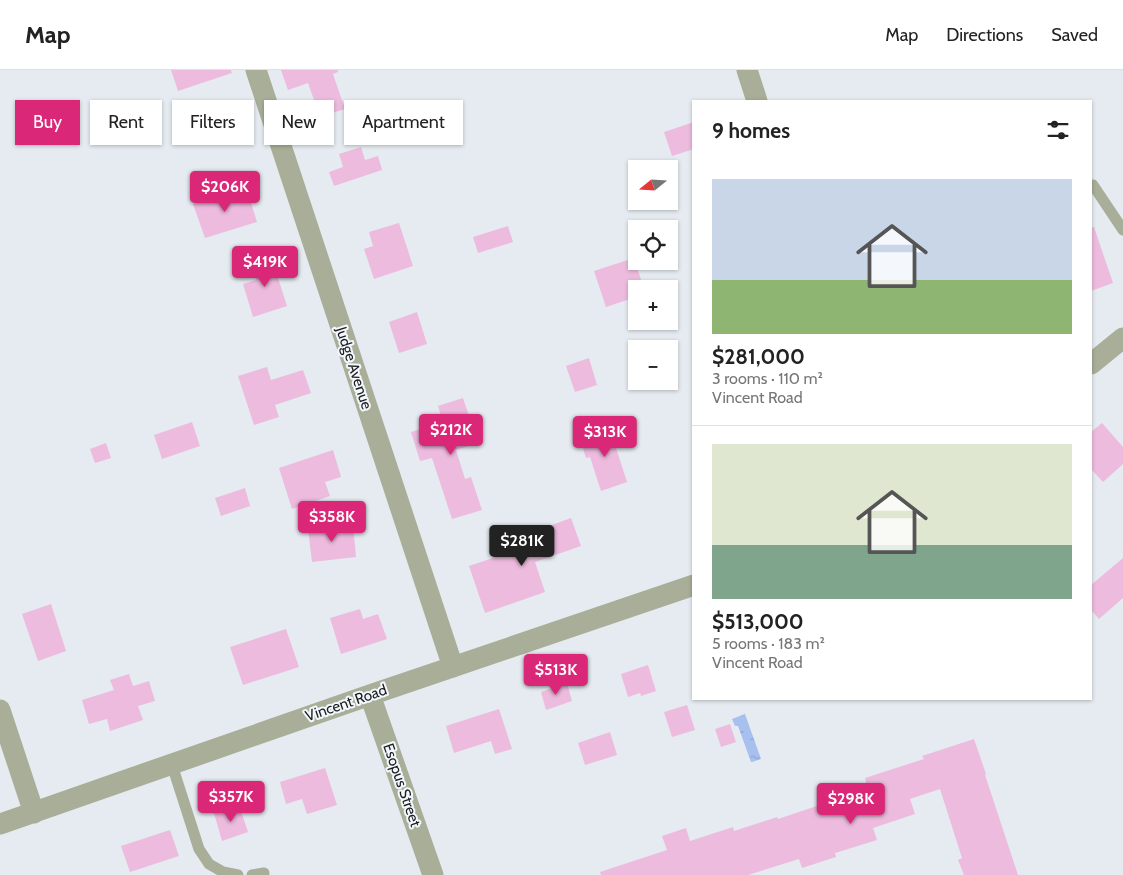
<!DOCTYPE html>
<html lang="en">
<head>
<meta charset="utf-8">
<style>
  body { margin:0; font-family:Cabin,sans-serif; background:#f2f2f2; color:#222; height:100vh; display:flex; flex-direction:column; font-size:19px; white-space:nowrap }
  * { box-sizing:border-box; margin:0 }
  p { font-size:16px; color:#767676 }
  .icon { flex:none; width:28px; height:28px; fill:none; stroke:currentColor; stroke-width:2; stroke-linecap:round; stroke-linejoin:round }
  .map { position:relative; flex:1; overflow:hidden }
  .panel { position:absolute; left:692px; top:30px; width:400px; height:600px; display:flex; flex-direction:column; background:#fff; border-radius:0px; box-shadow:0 1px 4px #0004 }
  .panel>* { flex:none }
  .guide { position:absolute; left:15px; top:30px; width:475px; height:45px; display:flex; gap:10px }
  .needle { width:32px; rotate:252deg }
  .controls { position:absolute; left:628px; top:90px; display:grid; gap:10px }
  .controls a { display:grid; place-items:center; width:50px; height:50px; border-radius:0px; background:#fff; box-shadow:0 1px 4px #0004; font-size:25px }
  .price { position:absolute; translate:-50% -42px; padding:0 11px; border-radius:5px; background:#db2777; color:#fff; font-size:16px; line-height:32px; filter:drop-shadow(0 1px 2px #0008) }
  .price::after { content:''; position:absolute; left:50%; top:30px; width:15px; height:11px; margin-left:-8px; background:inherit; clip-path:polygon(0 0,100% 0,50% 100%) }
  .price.on { background:#222; color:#fff }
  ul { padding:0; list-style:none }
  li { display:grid; align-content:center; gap:10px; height:265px; padding:0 20px }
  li+li { border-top:1px solid #e0e0e0 }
  li span { display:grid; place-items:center; height:155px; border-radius:0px; color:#555 }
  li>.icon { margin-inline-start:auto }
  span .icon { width:90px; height:90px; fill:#fffc; stroke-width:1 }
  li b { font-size:21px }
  h2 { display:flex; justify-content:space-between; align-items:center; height:60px; padding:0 20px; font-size:21px }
  .pill { padding:0 18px; border-radius:0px; background:#fff; box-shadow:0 1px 4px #0004; font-size:18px; line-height:45px }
  .pill.on { background:#db2777; color:#fff }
  header { display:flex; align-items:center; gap:30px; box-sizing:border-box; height:70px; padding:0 25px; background:#fff; border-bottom:1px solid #e0e0e0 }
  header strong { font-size:24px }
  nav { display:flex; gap:28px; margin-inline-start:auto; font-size:18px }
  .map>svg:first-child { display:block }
  .water { fill:url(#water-ripples) }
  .building { fill:#edbbde }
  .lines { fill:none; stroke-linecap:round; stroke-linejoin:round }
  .service { stroke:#a8ae98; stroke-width:11 }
  .minor { stroke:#a8ae98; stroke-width:21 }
  .labels { text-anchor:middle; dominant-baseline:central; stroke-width:4; stroke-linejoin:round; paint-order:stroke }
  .street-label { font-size:15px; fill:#1a1b1d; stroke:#f3f8fd }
</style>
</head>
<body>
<header>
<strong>Map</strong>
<nav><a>Map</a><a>Directions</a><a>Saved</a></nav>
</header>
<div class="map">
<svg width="1123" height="805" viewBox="0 0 1123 805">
  <defs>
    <pattern id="water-ripples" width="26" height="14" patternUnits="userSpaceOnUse" patternTransform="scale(1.25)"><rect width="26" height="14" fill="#a7c0f0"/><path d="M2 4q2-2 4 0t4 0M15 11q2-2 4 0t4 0" fill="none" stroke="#8fa4cd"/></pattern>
  </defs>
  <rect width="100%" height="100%" fill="#e5ebf0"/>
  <path class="water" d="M 745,644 L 761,689 L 752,692 L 751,692 L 738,656 L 735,656 L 732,649 Z"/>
  <path class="building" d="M 171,0 L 231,0 L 232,3 L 178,21 Z
    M 281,0 L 338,0 L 338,2 L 333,4 L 345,39 L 320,47 L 308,13 L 288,20 Z
    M 694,52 L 694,79 L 672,86 L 664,62 Z
    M 361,77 L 365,90 L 378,86 L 382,100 L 334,116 L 329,102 L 343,97 L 339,84 Z
    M 246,117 L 257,152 L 205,168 L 193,134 Z
    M 399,153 L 413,196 L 374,209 L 364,179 L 373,176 L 369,162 Z
    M 508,156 L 513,172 L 478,183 L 473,167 Z
    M 1091,157 L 1094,157 L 1113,213 L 1091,221 Z
    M 271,186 L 287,236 L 253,247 L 243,214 L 256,210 L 250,192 Z
    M 634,188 L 644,219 L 636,219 L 636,227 L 606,237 L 594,201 Z
    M 417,242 L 427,274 L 399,283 L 389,252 Z
    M 589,288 L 597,315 L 575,322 L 566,296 Z
    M 267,297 L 271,310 L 303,300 L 311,323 L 275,335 L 279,347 L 254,355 L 238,306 Z
    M 463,328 L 478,373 L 456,380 L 465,409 L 471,407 L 482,440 L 452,449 L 432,388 L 420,391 L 411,362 L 443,352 L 438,336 Z
    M 192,352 L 200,376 L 162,389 L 154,365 Z
    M 1102,353 L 1123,377 L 1123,394 L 1103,412 L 1091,399 L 1091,362 Z
    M 615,357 L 621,377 L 616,378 L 627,412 L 601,421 L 590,387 L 586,388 L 580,369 Z
    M 106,373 L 111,388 L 95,393 L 90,379 Z
    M 333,380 L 341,407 L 325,412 L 330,426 L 292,439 L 279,398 Z
    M 245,418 L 250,436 L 221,446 L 215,428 Z
    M 571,448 L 581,476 L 535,492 L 545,522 L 485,543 L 469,496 L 526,477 L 522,466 Z
    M 353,454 L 356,487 L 312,492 L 308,459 Z
    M 1123,488 L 1123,528 L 1099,549 L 1091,540 L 1091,515 Z
    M 51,534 L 66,581 L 38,591 L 22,544 Z
    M 360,539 L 363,549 L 378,544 L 387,569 L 341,584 L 330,548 Z
    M 286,559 L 299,597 L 243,615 L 230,577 Z
    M 648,595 L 656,621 L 641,626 L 640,623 L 628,627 L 621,604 Z
    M 129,604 L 133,616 L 149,611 L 155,631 L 138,636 L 143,650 L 110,661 L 107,649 L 89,654 L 82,630 L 114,620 L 110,610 Z
    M 567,613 L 572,631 L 546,640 L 541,622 Z
    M 687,635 L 695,660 L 672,667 L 664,642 Z
    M 499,639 L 512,679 L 495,684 L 491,671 L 454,683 L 446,656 Z
    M 730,654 L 736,672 L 721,677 L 715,659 Z
    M 610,662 L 617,685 L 585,695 L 578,673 Z
    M 974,669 L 986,704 L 985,705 L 1018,805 L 964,805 L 958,790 L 962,788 L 940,719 L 910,729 L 915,744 L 873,758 L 877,770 L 835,783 L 836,787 L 802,798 L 799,789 L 748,805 L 601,805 L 600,802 L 667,780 L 662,766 L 686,758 L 690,771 L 733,757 L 734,761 L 777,747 L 778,749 L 826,733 L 825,730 L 867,716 L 865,708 L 924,689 L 922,686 Z
    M 325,698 L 337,735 L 307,744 L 302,729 L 286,734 L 280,712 Z
    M 239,735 L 248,762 L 222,771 L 214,743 Z
    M 170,760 L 179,786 L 130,802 L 121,776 Z"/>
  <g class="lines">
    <path class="service" d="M 1093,115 L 1123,160
      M 172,695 L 199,779 L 209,794 L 223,802 L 238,805
      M 252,805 L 264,803"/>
    <path class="minor" d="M 256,0 L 453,597
      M 747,0 L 757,31
      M 1091,294 L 1123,268
      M 370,625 L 433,805
      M 0,640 L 34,743
      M 0,754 L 370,625 L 694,515"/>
  </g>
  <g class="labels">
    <g class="street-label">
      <text transform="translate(354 298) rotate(72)">Judge Avenue</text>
      <text transform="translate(346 633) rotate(-19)">Vincent Road</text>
      <text transform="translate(402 715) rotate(71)">Esopus Street</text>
    </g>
  </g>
</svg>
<div class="controls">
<a><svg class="needle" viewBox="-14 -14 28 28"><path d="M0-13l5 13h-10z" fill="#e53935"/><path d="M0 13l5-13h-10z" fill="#767676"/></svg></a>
<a><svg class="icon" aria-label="locate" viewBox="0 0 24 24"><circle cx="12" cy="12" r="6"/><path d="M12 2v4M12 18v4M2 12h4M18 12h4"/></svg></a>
<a>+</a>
<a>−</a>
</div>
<b class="price" style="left:225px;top:143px">$206K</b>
<b class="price" style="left:265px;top:218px">$419K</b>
<b class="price" style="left:451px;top:386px">$212K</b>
<b class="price" style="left:605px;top:388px">$313K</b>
<b class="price" style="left:332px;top:473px">$358K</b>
<b class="price on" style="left:522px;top:497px">$281K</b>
<b class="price" style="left:556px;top:626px">$513K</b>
<b class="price" style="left:231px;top:753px">$357K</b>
<b class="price" style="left:851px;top:755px">$298K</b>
<div class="guide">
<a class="pill on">Buy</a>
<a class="pill">Rent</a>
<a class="pill">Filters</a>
<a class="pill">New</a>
<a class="pill">Apartment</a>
</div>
<section class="panel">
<h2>9 homes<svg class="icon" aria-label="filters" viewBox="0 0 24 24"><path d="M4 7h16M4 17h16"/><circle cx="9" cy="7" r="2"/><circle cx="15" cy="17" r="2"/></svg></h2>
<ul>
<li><span style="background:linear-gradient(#c9d6e8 65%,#8fb573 0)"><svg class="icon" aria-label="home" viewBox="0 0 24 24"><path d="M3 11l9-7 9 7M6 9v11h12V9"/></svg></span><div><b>$281,000</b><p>3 rooms · 110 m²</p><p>Vincent Road</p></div></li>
<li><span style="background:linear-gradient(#dfe7d0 65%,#7fa58c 0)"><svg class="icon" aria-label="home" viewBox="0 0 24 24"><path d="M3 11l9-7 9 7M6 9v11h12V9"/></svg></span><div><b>$513,000</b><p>5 rooms · 183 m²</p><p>Vincent Road</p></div></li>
</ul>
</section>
</div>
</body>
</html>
